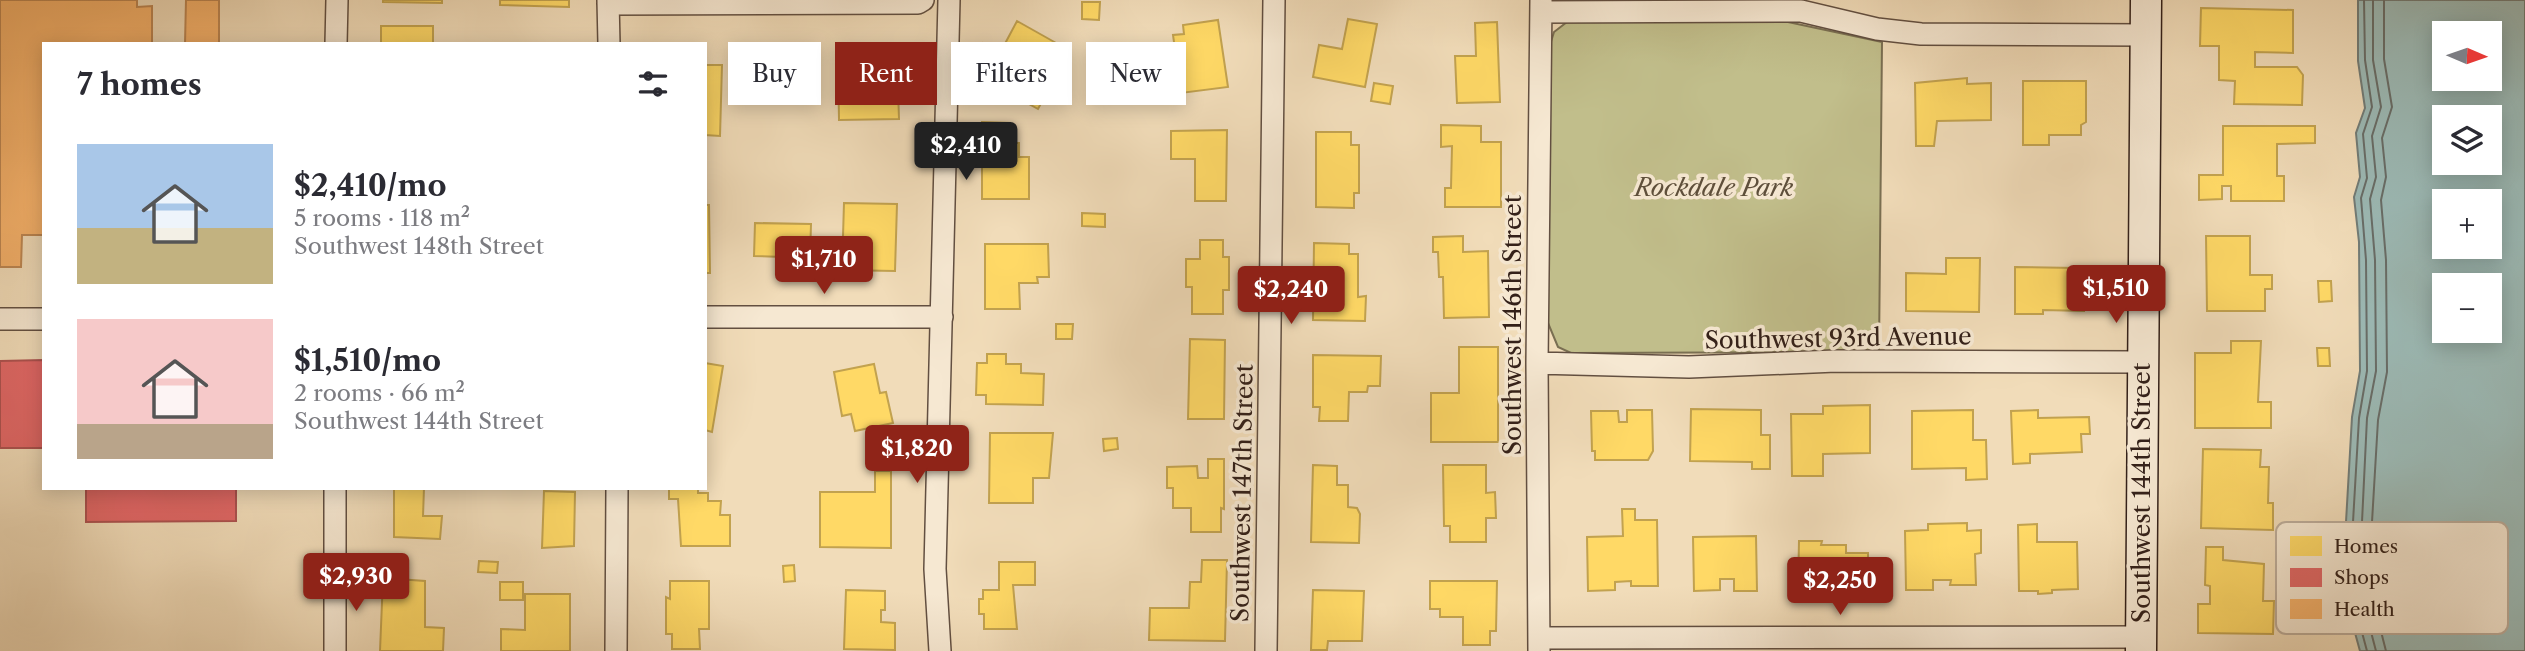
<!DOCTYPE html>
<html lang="en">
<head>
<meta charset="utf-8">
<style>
  body { margin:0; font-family:"Libre Caslon Text",serif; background:#f7f7f7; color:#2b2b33; height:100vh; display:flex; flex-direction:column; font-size:26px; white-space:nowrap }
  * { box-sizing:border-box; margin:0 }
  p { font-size:23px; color:#7c7c81 }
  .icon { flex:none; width:38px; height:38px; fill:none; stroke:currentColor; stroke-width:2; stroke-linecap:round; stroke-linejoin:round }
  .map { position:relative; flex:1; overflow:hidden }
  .panel { position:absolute; left:42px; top:42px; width:665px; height:448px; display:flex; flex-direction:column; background:#fff; border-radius:0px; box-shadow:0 4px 18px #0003 }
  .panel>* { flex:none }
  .banner { position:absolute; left:728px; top:42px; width:665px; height:63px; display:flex; gap:14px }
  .needle { width:46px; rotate:92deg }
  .controls { position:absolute; left:2432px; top:21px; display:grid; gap:14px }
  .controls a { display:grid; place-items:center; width:70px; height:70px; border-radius:0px; background:#fff; box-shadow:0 4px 18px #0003; font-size:35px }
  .price { position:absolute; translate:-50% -60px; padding:0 16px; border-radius:7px; background:#8f2418; color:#fff; font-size:23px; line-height:46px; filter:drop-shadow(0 2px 4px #0008) }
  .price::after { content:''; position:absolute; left:50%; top:42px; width:21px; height:16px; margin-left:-10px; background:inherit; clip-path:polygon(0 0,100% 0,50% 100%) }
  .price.active { background:#222; color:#fff }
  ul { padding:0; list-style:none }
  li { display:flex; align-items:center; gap:21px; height:175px; padding:0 35px }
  li span { display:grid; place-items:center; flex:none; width:196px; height:140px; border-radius:0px; color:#555 }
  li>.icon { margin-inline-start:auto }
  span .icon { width:84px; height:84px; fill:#fffc; stroke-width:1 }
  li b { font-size:30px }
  h2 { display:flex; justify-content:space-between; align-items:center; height:84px; padding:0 35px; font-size:30px }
  .chip { padding:0 24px; border-radius:0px; background:#fff; box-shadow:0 4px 18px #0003; font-size:24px; line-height:63px }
  .chip.active { background:#8f2418; color:#fff }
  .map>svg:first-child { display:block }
  .green { fill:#c1be8b; stroke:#7a6f52; stroke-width:2 }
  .water { fill:#9cbab6; stroke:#727c77; stroke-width:2; fill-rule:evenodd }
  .homes { fill:#ffd966; stroke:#c2a24f; stroke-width:2 }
  .shops { fill:#e06666; stroke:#ac514f; stroke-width:2 }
  .health { fill:#f6b26b; stroke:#bc8652; stroke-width:2 }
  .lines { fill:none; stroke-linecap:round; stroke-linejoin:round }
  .shore { stroke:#686d68; stroke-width:2 }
  .street-casing { stroke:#624f41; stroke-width:24 }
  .secondary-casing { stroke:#332019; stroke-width:33 }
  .street { stroke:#f6e8d2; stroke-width:21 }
  .secondary { stroke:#f6e8d2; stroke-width:30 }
  .labels { text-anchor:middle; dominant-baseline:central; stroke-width:7; stroke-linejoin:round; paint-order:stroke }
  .park-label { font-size:24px; font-style:italic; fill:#5e4f3b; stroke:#f6e8d2 }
  .street-label { font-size:24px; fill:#332019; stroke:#f6e8d2 }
  .key { fill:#f6e8d2; stroke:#bcac9a; stroke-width:2 }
  .key-label { font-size:19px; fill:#332019 }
</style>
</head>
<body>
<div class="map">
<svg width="2525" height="651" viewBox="0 0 2525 651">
  <rect width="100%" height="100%" fill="#f1dcb9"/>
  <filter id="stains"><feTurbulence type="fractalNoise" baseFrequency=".00286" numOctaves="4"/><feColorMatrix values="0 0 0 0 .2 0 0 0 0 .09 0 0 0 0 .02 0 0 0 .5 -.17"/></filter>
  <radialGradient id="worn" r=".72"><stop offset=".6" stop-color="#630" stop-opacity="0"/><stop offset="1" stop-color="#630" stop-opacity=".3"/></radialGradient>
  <path class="green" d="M 1567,22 L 1788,22 L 1882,42 L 1879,352 L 1571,353 L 1558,347 L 1548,323 L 1549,48 L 1554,32 Z"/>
  <path class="water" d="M 2358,0 L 2525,0 L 2525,651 L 2360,651 L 2349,611 L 2346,522 L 2352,417 L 2360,371 L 2359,242 L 2354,197 L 2360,177 L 2356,133 L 2365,108 L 2358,61 ZM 2445,33 L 2490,33 L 2490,79 L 2445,79 ZM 2445,117 L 2490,117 L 2490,163 L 2445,163 ZM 2445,201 L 2490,201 L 2490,247 L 2445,247 ZM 2445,285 L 2490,285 L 2490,331 L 2445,331 Z"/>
  <path class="homes" d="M 383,0 L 442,0 L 442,3 L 383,2 Z
    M 500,0 L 569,0 L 569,7 L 500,5 Z
    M 1082,2 L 1100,2 L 1099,20 L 1082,19 Z
    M 2201,8 L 2293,10 L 2293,53 L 2255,52 L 2255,67 L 2297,67 L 2303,75 L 2302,105 L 2234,104 L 2235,81 L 2219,80 L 2219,46 L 2200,46 Z
    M 1348,19 L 1377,24 L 1365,87 L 1313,77 L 1319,45 L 1342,49 Z
    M 1218,20 L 1228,87 L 1181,93 L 1173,35 L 1184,34 L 1183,25 Z
    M 1017,21 L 1065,48 L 1058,60 L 1063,63 L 1038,109 L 986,80 L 994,65 L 976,55 L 983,43 L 1000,53 Z
    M 1497,22 L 1500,102 L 1457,103 L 1455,56 L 1476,56 L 1475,23 Z
    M 381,26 L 433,26 L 433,44 L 381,44 Z
    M 792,49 L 814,49 L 815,97 L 757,98 L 756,66 L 792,66 Z
    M 897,57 L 899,119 L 839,120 L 838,58 Z
    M 705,65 L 722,65 L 720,136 L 705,135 Z
    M 1967,78 L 1967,84 L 1991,83 L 1991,120 L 1937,121 L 1934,146 L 1916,146 L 1915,83 Z
    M 2023,81 L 2086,81 L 2086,122 L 2081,125 L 2081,135 L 2049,135 L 2049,145 L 2023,145 Z
    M 1374,83 L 1393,86 L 1390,104 L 1371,101 Z
    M 982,122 L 1010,123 L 1010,143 L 1019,143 L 1019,157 L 1029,157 L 1029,199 L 982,199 Z
    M 1441,125 L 1481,126 L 1481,142 L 1501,142 L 1501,207 L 1445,207 L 1445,188 L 1451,188 L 1452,146 L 1441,147 Z
    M 2223,126 L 2315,126 L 2315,143 L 2277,144 L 2277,176 L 2284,176 L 2284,201 L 2231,201 L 2231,186 L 2222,186 L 2222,199 L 2199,200 L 2199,175 L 2223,175 Z
    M 1227,130 L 1226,201 L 1195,201 L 1195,159 L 1171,159 L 1171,131 Z
    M 1316,132 L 1351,132 L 1351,145 L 1359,145 L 1359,193 L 1354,193 L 1354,208 L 1316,207 Z
    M 844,203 L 897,204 L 895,271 L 842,270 Z
    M 705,205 L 709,205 L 710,273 L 705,273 Z
    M 1082,213 L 1105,214 L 1105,227 L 1082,226 Z
    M 755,223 L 811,224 L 810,258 L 754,256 Z
    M 1463,236 L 1463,252 L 1488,251 L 1489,317 L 1444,318 L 1443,277 L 1439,277 L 1438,252 L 1433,252 L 1433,237 Z
    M 2206,236 L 2250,236 L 2250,275 L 2272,275 L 2272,289 L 2265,289 L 2265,311 L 2207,311 Z
    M 1200,240 L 1223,240 L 1223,257 L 1229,257 L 1229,290 L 1223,290 L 1223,314 L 1192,314 L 1192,287 L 1186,287 L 1186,259 L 1200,259 Z
    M 1314,243 L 1349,244 L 1349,254 L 1358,254 L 1358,297 L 1366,296 L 1365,321 L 1313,320 Z
    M 985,244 L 1048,244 L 1049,277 L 1037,277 L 1038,283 L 1019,283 L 1020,309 L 985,309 Z
    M 1946,258 L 1980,258 L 1979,312 L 1906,311 L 1906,273 L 1946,274 Z
    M 2015,267 L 2076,268 L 2076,280 L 2084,280 L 2084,311 L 2043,310 L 2043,314 L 2015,314 Z
    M 2318,281 L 2331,281 L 2332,301 L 2319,302 Z
    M 1056,324 L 1073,324 L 1072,339 L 1056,339 Z
    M 1190,339 L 1225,340 L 1224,419 L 1188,419 Z
    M 2231,341 L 2261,341 L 2258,402 L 2271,402 L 2271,428 L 2195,428 L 2195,353 L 2231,353 Z
    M 1459,347 L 1498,347 L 1498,442 L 1431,442 L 1431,393 L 1459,393 Z
    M 2317,348 L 2329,348 L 2330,366 L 2318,366 Z
    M 987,354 L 1006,354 L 1006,364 L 1021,364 L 1021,373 L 1044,374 L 1043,405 L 986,404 L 986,395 L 976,395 L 977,363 L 987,363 Z
    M 1313,355 L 1381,356 L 1380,386 L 1368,386 L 1367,392 L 1349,392 L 1348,421 L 1319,421 L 1320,407 L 1313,407 Z
    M 705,363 L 723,366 L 712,432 L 705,430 Z
    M 874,364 L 880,393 L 886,392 L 893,423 L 855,431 L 851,414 L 842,416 L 834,372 Z
    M 1870,405 L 1870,453 L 1823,454 L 1823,476 L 1792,476 L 1791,414 L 1823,414 L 1823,406 Z
    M 1691,409 L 1761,410 L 1761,435 L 1770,435 L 1770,469 L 1752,469 L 1752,462 L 1690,461 Z
    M 1627,410 L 1652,410 L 1653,451 L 1648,460 L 1595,460 L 1595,451 L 1592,451 L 1591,411 L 1618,411 L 1619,422 L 1627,422 Z
    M 1973,410 L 1973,440 L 1986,440 L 1987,479 L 1966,480 L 1966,468 L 1912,469 L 1912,411 Z
    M 2038,410 L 2038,418 L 2089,417 L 2090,434 L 2081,434 L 2082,452 L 2030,454 L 2030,463 L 2013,464 L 2011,411 Z
    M 990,433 L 1053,433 L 1049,478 L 1033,478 L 1033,503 L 989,503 Z
    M 1117,438 L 1118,449 L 1104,451 L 1103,439 Z
    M 2203,449 L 2261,450 L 2260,467 L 2269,467 L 2268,503 L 2273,503 L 2273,530 L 2201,528 Z
    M 1208,459 L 1224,459 L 1224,509 L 1221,508 L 1221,532 L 1191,532 L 1191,508 L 1173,508 L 1173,488 L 1167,488 L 1167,467 L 1197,466 L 1198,478 L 1208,478 Z
    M 1313,465 L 1337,466 L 1337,485 L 1348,485 L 1348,507 L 1357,508 L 1360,514 L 1359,543 L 1311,542 Z
    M 1443,465 L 1486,465 L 1486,493 L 1495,492 L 1496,518 L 1486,518 L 1486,542 L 1450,542 L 1450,526 L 1444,526 Z
    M 875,471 L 891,471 L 891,548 L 820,547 L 820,492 L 875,492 Z
    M 394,488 L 424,488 L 423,516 L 442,516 L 440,539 L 394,537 Z
    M 669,488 L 698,488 L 698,493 L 708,493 L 708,501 L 721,501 L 720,515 L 730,515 L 730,546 L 681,546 L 678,499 L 669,499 Z
    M 544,491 L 575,492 L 574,546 L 542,548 Z
    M 1622,509 L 1635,509 L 1635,520 L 1657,520 L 1658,586 L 1631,586 L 1631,581 L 1615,582 L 1615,590 L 1588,591 L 1587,537 L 1623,536 Z
    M 1967,523 L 1967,531 L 1981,530 L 1981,553 L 1975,554 L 1976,585 L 1950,585 L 1951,580 L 1933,580 L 1933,590 L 1906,590 L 1905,531 L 1928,530 L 1928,524 Z
    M 2037,524 L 2037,542 L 2077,542 L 2078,589 L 2052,590 L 2052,593 L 2038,594 L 2038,591 L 2019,591 L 2018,525 Z
    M 1756,536 L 1757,591 L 1734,591 L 1734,579 L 1720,579 L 1720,590 L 1694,591 L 1693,537 Z
    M 1799,541 L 1822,541 L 1821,545 L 1846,545 L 1846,553 L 1868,553 L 1868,587 L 1798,590 Z
    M 2206,547 L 2223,547 L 2223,560 L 2264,564 L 2263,601 L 2274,601 L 2273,634 L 2198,633 L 2198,604 L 2210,604 L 2210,586 L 2205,585 Z
    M 1202,560 L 1227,560 L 1225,641 L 1149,640 L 1150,608 L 1189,608 L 1190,582 L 1201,582 Z
    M 479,561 L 498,562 L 497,573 L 478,572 Z
    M 999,562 L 1035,562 L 1035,585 L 1013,585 L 1017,629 L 984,629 L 984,614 L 979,614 L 979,599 L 983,599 L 983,590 L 999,590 Z
    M 794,565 L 795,581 L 784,582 L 783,566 Z
    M 383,578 L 425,581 L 425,627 L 444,628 L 443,651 L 380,651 Z
    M 670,581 L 709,581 L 709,629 L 699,629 L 700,649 L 672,649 L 672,634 L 666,634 L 666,597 L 670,599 Z
    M 1430,581 L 1497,581 L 1496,631 L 1490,631 L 1490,645 L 1463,645 L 1463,617 L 1440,617 L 1440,609 L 1430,609 Z
    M 500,582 L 523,582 L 523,600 L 500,600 Z
    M 846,590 L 885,591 L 885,610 L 881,610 L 881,622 L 895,623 L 895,650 L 844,649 Z
    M 1313,590 L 1364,591 L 1362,641 L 1328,641 L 1327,650 L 1311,650 Z
    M 525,594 L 570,594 L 570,651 L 501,651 L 501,629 L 525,630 Z"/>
  <path class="shops" d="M 44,360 L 44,448 L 0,448 L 0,361 Z
    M 86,488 L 236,488 L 236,521 L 86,522 Z"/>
  <path class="health" d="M 0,0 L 137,0 L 137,7 L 152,6 L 152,44 L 44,44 L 44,235 L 22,235 L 21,267 L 0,267 Z
    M 186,0 L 219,0 L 219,44 L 185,44 Z"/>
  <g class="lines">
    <path class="shore" d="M 2364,0 L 2365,60 L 2372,107 L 2363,134 L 2367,178 L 2361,198 L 2366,260 L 2367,371 L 2359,418 L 2353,522 L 2356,610 L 2367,651
      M 2373,0 L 2373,60 L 2381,107 L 2372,136 L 2376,177 L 2370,199 L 2375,260 L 2376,371 L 2367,418 L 2362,522 L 2365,609 L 2376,651
      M 2384,0 L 2384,59 L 2392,107 L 2382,138 L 2386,177 L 2381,200 L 2386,260 L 2387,372 L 2378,420 L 2372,522 L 2375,608 L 2386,651"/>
    <g class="street-casing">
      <path id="street" d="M 608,0 L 609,44
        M 608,4 L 918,3 L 923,0
        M 1541,12 L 1801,11 L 1877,29 L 1921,34 L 2146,35
        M 336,44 L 337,0
        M 705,317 L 942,317
        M 0,319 L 44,319
        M 1537,363 L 1689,367 L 1836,361 L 2141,362
        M 1539,638 L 2141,637
        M 335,651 L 335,488
        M 616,651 L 617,488
        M 940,651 L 935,569 L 949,0
        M 1266,651 L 1274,0
        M 1539,651 L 1537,363 L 1541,0"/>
    </g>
    <g class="secondary-casing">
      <path id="secondary" d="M 2141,651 L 2146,0"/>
    </g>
    <use href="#street" class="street"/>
    <use href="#secondary" class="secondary"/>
  </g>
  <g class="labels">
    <g class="park-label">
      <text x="1714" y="187">Rockdale Park</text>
    </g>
    <g class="street-label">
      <text transform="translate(1512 325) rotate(-90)">Southwest 146th Street</text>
      <text transform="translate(1838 338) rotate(-1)">Southwest 93rd Avenue</text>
      <text transform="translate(1242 493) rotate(-89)">Southwest 147th Street</text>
      <text transform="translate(2141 493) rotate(-90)">Southwest 144th Street</text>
    </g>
  </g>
  <rect x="2276" y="522" width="232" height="112" rx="10" class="key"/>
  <rect x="2290" y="536" width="32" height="20" fill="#ffd966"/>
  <rect x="2290" y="568" width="32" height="19" fill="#e06666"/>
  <rect x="2290" y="599" width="32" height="20" fill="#f6b26b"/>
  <g class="key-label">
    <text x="2334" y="553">Homes</text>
    <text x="2334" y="584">Shops</text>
    <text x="2334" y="616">Health</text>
  </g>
  <rect width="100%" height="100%" filter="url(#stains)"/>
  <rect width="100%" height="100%" fill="url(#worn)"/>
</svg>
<div class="controls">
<a><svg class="needle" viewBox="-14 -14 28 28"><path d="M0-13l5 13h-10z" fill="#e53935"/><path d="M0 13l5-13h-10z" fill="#7c7c81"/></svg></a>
<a><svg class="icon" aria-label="layers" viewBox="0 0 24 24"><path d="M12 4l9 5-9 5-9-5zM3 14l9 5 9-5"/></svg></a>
<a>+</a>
<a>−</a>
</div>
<b class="price active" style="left:966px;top:182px">$2,410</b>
<b class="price" style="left:824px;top:296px">$1,710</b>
<b class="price" style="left:2116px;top:325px">$1,510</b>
<b class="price" style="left:1291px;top:326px">$2,240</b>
<b class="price" style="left:917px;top:485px">$1,820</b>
<b class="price" style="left:356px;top:613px">$2,930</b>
<b class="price" style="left:1840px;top:617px">$2,250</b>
<div class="banner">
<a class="chip">Buy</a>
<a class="chip active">Rent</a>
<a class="chip">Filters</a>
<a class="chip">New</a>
</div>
<section class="panel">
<h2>7 homes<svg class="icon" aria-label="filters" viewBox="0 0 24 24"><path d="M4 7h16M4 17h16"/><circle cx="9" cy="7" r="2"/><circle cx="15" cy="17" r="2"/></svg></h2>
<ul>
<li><span style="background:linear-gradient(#a9c7e8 60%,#c2b280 0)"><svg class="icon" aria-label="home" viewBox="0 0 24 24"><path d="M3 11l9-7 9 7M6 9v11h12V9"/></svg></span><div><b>$2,410/mo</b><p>5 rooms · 118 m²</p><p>Southwest 148th Street</p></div></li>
<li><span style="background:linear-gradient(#f6c9c9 75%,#b9a48a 0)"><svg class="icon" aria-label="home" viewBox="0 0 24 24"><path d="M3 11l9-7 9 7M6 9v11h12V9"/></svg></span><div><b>$1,510/mo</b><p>2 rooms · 66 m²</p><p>Southwest 144th Street</p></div></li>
</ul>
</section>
</div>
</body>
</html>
